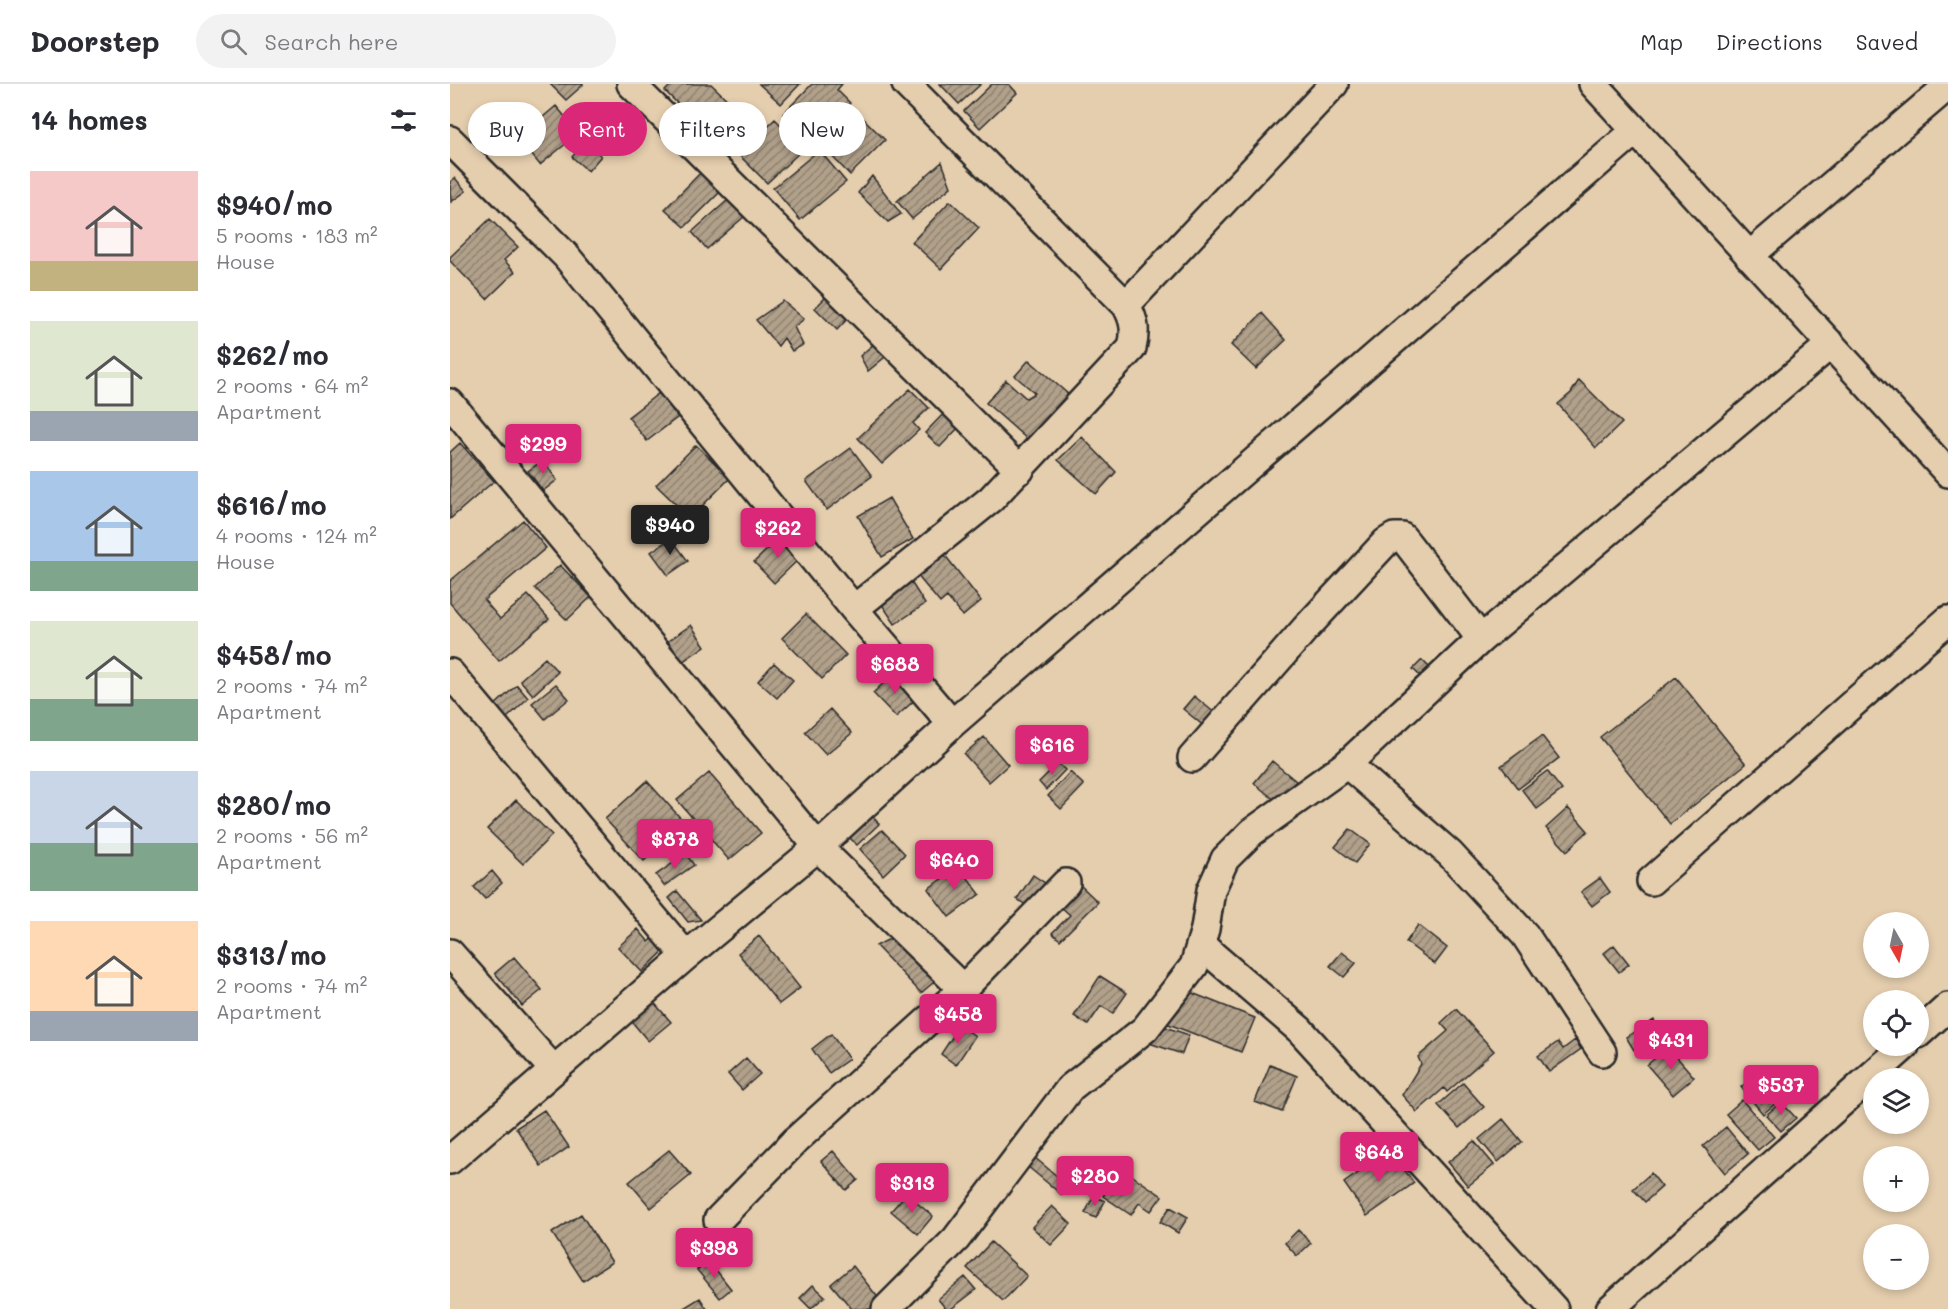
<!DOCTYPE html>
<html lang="en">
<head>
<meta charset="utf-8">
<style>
  body { margin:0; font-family:Mali,sans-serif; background:#f2f2f3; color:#2b2b33; height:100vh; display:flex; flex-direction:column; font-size:22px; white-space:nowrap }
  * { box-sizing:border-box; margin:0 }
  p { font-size:20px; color:#7c7c81 }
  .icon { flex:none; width:33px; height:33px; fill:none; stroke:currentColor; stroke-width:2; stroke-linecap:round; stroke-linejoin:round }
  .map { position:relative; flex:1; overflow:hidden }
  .sheet { display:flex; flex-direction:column; background:#fff; width:450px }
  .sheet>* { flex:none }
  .top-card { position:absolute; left:18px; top:18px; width:570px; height:54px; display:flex; gap:12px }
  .needle { width:39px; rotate:171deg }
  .buttons { position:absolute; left:1413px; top:828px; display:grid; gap:12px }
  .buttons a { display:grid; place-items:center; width:66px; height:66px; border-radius:50%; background:#fff; box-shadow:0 3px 9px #0003; font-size:30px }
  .price { position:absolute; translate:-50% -51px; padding:0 14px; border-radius:6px; background:#db2777; color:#fff; font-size:20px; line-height:39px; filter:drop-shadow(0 2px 3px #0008) }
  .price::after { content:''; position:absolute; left:50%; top:36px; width:18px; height:14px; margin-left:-9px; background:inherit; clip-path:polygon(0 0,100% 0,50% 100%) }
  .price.on { background:#222; color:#fff }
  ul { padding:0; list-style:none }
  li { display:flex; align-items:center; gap:18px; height:150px; padding:0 30px }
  li span { display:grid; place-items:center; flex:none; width:168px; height:120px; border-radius:0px; color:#555 }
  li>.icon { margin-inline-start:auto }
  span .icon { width:72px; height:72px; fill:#fffc; stroke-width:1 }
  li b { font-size:26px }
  h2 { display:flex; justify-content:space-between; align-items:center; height:72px; padding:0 30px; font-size:26px }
  .chip { padding:0 21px; border-radius:27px; background:#fff; box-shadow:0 3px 9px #0003; font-size:21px; line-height:54px }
  .chip.on { background:#db2777; color:#fff }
  header { display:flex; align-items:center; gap:36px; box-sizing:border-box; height:84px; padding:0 30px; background:#fff; border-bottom:2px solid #e1e1e2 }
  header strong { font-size:28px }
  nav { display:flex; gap:33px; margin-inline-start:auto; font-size:21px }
  .search { width:420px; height:54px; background:#f2f2f3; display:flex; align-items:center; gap:15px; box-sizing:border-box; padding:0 21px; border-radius:33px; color:#7c7c81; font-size:22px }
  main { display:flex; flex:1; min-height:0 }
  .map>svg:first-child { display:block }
  .building { fill:url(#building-hatch); stroke:#2b2b2b; stroke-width:1.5 }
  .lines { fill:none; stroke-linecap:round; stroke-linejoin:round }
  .minor-casing { stroke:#2b2b2b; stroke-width:32 }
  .minor { stroke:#e5ceae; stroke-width:27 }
</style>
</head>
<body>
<header>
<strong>Doorstep</strong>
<div class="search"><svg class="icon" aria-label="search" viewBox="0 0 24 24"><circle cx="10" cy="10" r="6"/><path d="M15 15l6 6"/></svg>Search here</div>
<nav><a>Map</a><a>Directions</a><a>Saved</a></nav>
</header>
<main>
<section class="sheet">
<h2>14 homes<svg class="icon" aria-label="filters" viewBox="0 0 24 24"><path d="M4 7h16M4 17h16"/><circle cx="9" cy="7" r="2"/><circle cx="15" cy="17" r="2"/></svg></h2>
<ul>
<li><span style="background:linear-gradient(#f6c9c9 75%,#c2b280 0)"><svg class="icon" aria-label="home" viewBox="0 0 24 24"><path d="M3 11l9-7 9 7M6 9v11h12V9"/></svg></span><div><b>$940/mo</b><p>5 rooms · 183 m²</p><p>House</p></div></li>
<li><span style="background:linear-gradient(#dfe7d0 75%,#9aa5b1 0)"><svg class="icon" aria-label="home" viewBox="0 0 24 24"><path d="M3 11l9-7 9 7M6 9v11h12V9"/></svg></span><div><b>$262/mo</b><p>2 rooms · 64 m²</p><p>Apartment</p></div></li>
<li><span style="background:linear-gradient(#a9c7e8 75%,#7fa58c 0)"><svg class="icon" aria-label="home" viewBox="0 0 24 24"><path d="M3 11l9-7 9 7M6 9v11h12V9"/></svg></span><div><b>$616/mo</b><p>4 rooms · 124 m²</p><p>House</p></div></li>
<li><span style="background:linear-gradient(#dfe7d0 65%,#7fa58c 0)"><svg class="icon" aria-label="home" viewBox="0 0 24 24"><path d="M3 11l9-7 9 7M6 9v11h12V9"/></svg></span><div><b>$458/mo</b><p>2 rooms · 74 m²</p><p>Apartment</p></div></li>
<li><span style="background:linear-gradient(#c9d6e8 60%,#7fa58c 0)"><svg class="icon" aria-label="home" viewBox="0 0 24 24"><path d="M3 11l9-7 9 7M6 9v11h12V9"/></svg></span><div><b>$280/mo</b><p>2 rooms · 56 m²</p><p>Apartment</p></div></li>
<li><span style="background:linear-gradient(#ffd9b3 75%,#9aa5b1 0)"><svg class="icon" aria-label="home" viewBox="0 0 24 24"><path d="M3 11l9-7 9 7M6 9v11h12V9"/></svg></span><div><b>$313/mo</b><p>2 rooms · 74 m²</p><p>Apartment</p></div></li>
</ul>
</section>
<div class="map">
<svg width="1498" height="1225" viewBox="0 0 1498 1225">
  <defs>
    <pattern id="building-hatch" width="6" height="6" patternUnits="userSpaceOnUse" patternTransform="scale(1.5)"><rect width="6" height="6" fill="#b1a08a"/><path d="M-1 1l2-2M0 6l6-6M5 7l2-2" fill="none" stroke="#908371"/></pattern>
  </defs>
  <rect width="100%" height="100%" fill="#e5ceae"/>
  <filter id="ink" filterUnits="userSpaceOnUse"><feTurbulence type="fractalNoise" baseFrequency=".0167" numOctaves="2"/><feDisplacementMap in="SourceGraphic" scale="12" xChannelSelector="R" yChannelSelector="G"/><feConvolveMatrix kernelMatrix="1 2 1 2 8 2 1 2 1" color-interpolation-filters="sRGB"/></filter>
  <g filter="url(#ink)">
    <path class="building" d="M 100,0 L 133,0 L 133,1 L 116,16 Z
      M 222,0 L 261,0 L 283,21 L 256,48 L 215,7 Z
      M 309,0 L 350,0 L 331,20 Z
      M 362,0 L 392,0 L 387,6 L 400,19 L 362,58 L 333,30 Z
      M 490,0 L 531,0 L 509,20 Z
      M 542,0 L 559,0 L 567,9 L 530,44 L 514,27 Z
      M 106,22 L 129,49 L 90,81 L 68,54 Z
      M 404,25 L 435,56 L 400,91 L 369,59 Z
      M 325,35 L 354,64 L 317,99 L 288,70 Z
      M 135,58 L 151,72 L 138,87 L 122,73 Z
      M 369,66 L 396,98 L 350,136 L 323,104 Z
      M 492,78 L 501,103 L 462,135 L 447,117 Z
      M 254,85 L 274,104 L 235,143 L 215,125 Z
      M 422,92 L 451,130 L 438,138 L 408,109 Z
      M 5,94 L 16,107 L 1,118 L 0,98 Z
      M 279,115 L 295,132 L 257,165 L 242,148 Z
      M 500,117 L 529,144 L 491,185 L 462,158 Z
      M 40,135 L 68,163 L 54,176 L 65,188 L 37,215 L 0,177 L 0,173 Z
      M 381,208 L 401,231 L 387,246 L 365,224 Z
      M 333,217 L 354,235 L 344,243 L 353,261 L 342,267 L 334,254 L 328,262 L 306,236 Z
      M 812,229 L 836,256 L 806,285 L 781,261 Z
      M 426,258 L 435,273 L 418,287 L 410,272 Z
      M 579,276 L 618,310 L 578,356 L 536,319 L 556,296 L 576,314 L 585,309 L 565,292 Z
      M 1129,296 L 1172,339 L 1146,364 L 1108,320 L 1121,309 Z
      M 460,305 L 479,324 L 463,339 L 469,346 L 432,380 L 408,354 Z
      M 209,309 L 228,333 L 197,357 L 178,333 Z
      M 495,328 L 510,342 L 490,363 L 475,349 Z
      M 632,353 L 666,388 L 646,410 L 608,376 Z
      M 10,359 L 44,397 L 0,435 L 0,368 Z
      M 246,361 L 280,394 L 240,434 L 206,401 Z
      M 401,364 L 422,392 L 377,426 L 356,397 Z
      M 93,376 L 107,396 L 93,407 L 78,387 Z
      M 439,414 L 463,455 L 432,473 L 408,432 Z
      M 73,436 L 96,464 L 34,516 L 50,535 L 78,511 L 99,535 L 49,577 L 0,519 L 0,497 Z
      M 333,451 L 352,472 L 324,499 L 304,478 Z
      M 221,454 L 238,477 L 218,491 L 201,468 Z
      M 494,470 L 531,517 L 513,532 L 497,513 L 490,519 L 467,491 Z
      M 110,481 L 141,513 L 117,536 L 85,504 Z
      M 461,498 L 475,520 L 445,540 L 431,519 Z
      M 356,530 L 396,571 L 372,595 L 332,554 Z
      M 241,541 L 255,562 L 232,578 L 218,557 Z
      M 95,574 L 108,588 L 83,611 L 70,596 Z
      M 972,576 L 982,586 L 973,595 L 963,585 Z
      M 324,579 L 343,596 L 327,614 L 308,597 Z
      M 444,589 L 467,614 L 446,633 L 423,609 Z
      M 1226,593 L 1296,680 L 1220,740 L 1150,653 Z
      M 106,600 L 119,615 L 95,635 L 82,619 Z
      M 67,601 L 78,614 L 56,635 L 44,622 Z
      M 744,612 L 766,630 L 755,643 L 733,625 Z
      M 380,625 L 402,649 L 376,671 L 355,648 Z
      M 1092,652 L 1109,674 L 1068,705 L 1051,682 Z
      M 534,653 L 558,681 L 539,698 L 514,670 Z
      M 822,677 L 846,697 L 827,718 L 804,699 Z
      M 608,679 L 615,686 L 596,706 L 589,698 Z
      M 1097,687 L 1112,706 L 1087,725 L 1072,706 Z
      M 620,688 L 634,701 L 611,725 L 598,712 Z
      M 259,689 L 311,749 L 279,776 L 227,716 Z
      M 197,697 L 235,739 L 194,777 L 155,735 Z
      M 66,716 L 102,751 L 73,780 L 37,745 Z
      M 1118,724 L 1138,747 L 1117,767 L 1096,744 Z
      M 419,728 L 429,740 L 407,761 L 395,749 Z
      M 900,745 L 920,760 L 905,779 L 885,763 Z
      M 432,746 L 455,770 L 433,791 L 410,765 Z
      M 236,770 L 244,781 L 214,802 L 206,791 Z
      M 509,782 L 530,810 L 499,833 L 478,805 Z
      M 42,787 L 52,799 L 35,815 L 24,803 Z
      M 583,791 L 595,799 L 579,823 L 567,815 Z
      M 1150,794 L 1160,808 L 1142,822 L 1131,808 Z
      M 629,800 L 648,818 L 610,856 L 602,849 L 620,831 L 609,821 Z
      M 227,807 L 251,836 L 238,838 L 219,814 Z
      M 968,841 L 997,864 L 985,880 L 956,858 Z
      M 188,845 L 199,858 L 209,849 L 220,861 L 192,888 L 168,863 Z
      M 449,850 L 491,892 L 471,909 L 426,862 Z
      M 309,852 L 350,904 L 329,920 L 288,869 Z
      M 1164,861 L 1179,880 L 1169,888 L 1154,869 Z
      M 892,868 L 906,879 L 894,893 L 880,882 Z
      M 64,873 L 92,906 L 72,922 L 45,889 Z
      M 650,892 L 677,909 L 663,929 L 651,922 L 638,941 L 624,932 Z
      M 727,903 L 805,934 L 791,968 L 716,939 Z
      M 200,914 L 221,938 L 198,957 L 178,933 Z
      M 1006,925 L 1044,967 L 997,1008 L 994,1004 L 967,1028 L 952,1011 L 971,980 L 968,973 L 998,947 L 991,939 Z
      M 1204,936 L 1212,950 L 1184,966 L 1176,953 Z
      M 706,940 L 739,951 L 732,970 L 699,959 Z
      M 510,941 L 525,952 L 506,981 L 491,970 Z
      M 381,950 L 399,975 L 379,989 L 362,965 Z
      M 1125,956 L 1131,965 L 1099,988 L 1088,972 L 1108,958 L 1113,965 Z
      M 1218,963 L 1244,993 L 1223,1011 L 1197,981 Z
      M 296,974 L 310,990 L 292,1006 L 278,990 Z
      M 820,981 L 847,992 L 832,1028 L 805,1018 Z
      M 1316,982 L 1339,1008 L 1313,1030 L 1291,1003 Z
      M 1013,999 L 1034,1023 L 1009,1044 L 988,1021 Z
      M 1292,1016 L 1324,1053 L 1308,1066 L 1276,1030 Z
      M 1331,1018 L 1346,1034 L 1331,1047 L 1316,1031 Z
      M 94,1026 L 119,1063 L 91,1082 L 66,1044 Z
      M 1053,1035 L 1072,1058 L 1048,1078 L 1029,1055 Z
      M 1276,1043 L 1298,1070 L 1275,1089 L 1253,1062 Z
      M 1024,1057 L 1044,1081 L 1018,1102 L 998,1078 Z
      M 219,1066 L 241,1091 L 201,1124 L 179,1098 Z
      M 940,1066 L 964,1099 L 917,1132 L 894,1099 Z
      M 383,1067 L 408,1096 L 396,1106 L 371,1077 Z
      M 584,1073 L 619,1102 L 612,1111 L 577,1082 Z
      M 671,1084 L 712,1112 L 701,1127 L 689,1119 L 681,1131 L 653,1112 Z
      M 1201,1089 L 1212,1103 L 1195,1118 L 1183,1105 Z
      M 456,1110 L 483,1132 L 468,1150 L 441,1127 Z
      M 644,1112 L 655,1117 L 646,1134 L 635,1129 Z
      M 602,1122 L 621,1140 L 601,1161 L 582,1143 Z
      M 720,1123 L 738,1133 L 728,1149 L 710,1138 Z
      M 131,1130 L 162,1178 L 133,1197 L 102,1149 Z
      M 848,1146 L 861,1159 L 847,1172 L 835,1159 Z
      M 541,1158 L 577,1192 L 553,1217 L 517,1184 Z
      M 259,1177 L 281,1205 L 270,1214 L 247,1186 Z
      M 403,1182 L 434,1221 L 428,1225 L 402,1225 L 381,1200 Z
      M 515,1193 L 526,1206 L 501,1225 L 496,1225 L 488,1215 Z
      M 363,1201 L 375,1212 L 361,1225 L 350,1214 Z
      M 250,1214 L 257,1225 L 232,1225 Z"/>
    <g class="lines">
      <g class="minor-casing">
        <path id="minor" d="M 181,0 L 570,386
          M 1143,0 L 1498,389
          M 0,56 L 116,172 L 404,525 L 502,640
          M 1299,172 L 1498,2
          M 676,221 L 884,0
          M 0,319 L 368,763 L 513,905
          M 404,525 L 541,415 L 682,264 C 686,247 685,237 676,221 L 456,0
          M 0,589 L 236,872
          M 742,674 L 855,545 L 936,458 L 944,453 L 952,453 L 957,459 L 1031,555
          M 897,680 L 1000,770 L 1075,851 L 1152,968
          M 1201,797 L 1498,536
          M 751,861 L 850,946 L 1104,1225
          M 0,869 L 103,985
          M 1468,950 L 1498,923
          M 0,1076 L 236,872 L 368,763 L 502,640 L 1185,47
          M 268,1136 L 346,1056 L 513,905 L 616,799
          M 436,1225 L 506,1155 L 620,1004 L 695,945 L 744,882 L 755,845 L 761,806 L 775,775 L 802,748 L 897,680 L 1031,555 L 1381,260
          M 1160,1225 L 1455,962"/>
      </g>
      <use href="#minor" class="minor"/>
    </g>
  </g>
</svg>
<div class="buttons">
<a><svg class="needle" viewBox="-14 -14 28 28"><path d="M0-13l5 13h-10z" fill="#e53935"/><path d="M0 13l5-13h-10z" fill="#7c7c81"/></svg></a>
<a><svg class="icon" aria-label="locate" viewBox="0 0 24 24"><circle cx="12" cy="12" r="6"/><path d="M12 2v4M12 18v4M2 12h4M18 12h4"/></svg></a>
<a><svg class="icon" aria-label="layers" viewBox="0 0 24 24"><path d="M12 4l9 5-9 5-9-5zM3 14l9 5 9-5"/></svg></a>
<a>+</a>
<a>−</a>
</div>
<b class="price" style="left:93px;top:391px">$299</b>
<b class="price on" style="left:220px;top:472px">$940</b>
<b class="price" style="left:328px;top:475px">$262</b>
<b class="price" style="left:445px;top:611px">$688</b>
<b class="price" style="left:602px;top:692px">$616</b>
<b class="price" style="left:225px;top:786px">$878</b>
<b class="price" style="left:504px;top:807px">$640</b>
<b class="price" style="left:508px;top:961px">$458</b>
<b class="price" style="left:1221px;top:987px">$431</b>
<b class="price" style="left:1331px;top:1032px">$537</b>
<b class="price" style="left:929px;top:1099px">$648</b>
<b class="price" style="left:645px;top:1123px">$280</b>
<b class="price" style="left:462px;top:1130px">$313</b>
<b class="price" style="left:264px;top:1195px">$398</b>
<div class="top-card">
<a class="chip">Buy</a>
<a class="chip on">Rent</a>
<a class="chip">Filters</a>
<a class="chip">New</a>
</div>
</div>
</main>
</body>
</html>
